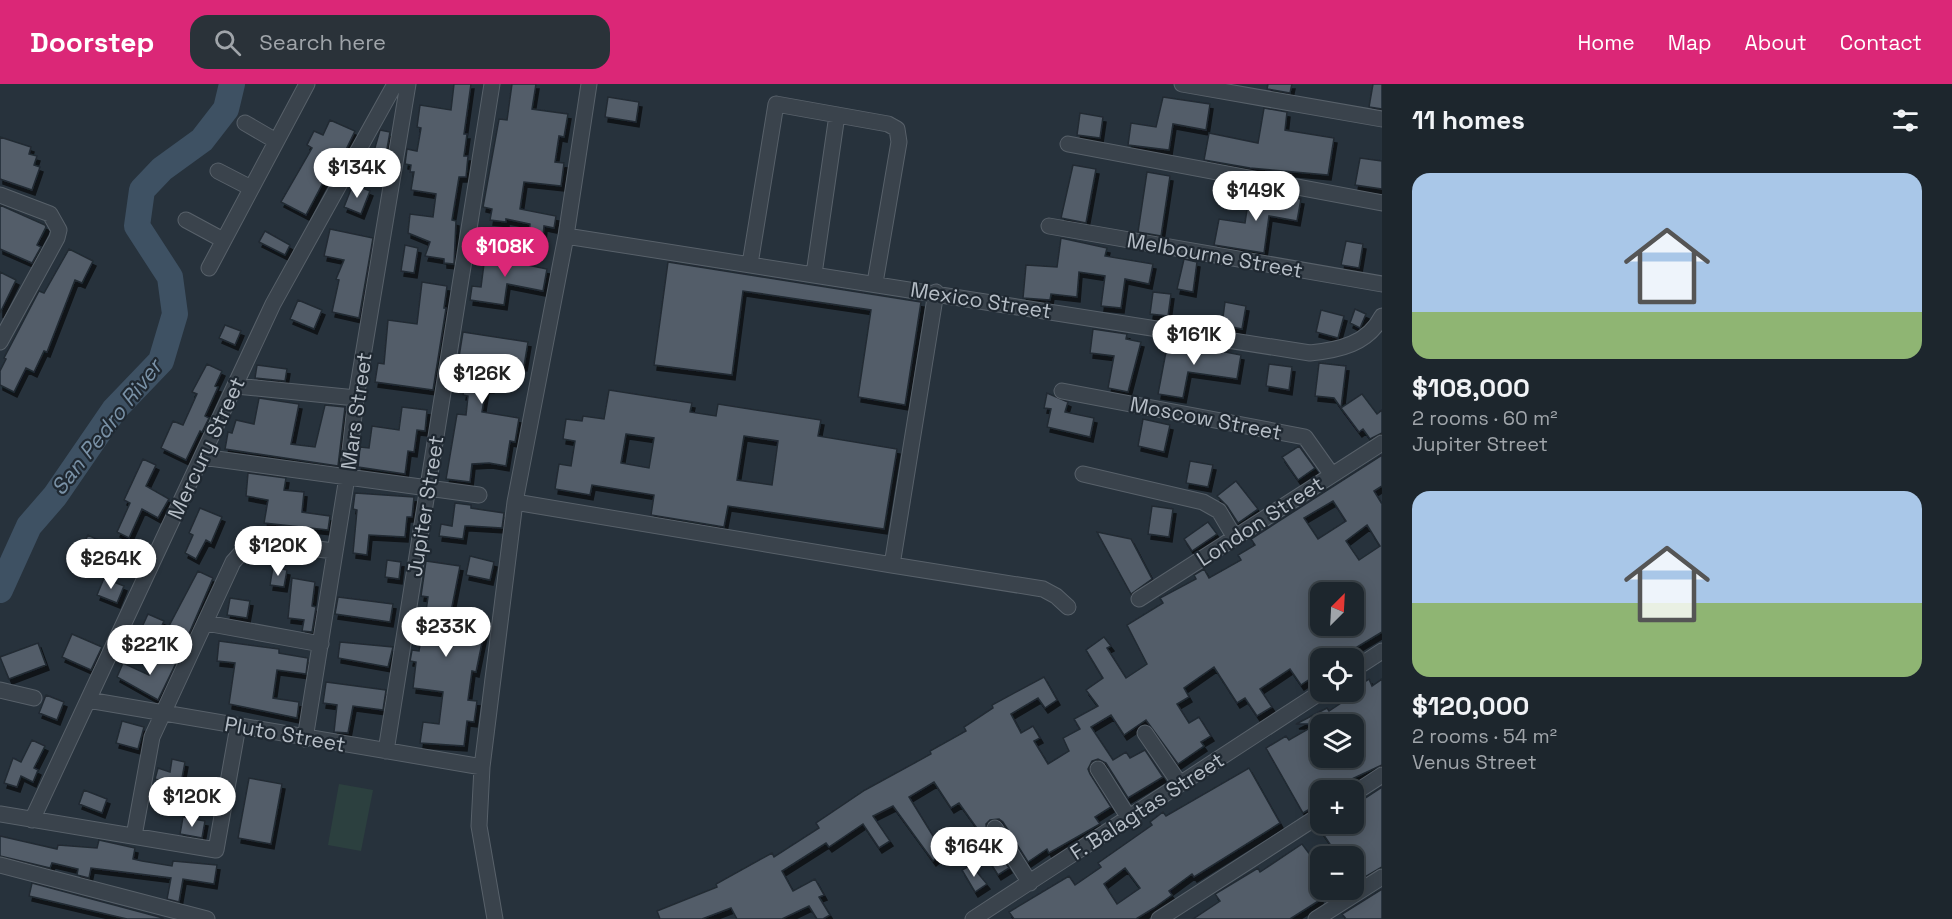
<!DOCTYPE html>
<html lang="en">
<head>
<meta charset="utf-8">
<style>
  body { margin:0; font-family:"Space Grotesk",sans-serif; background:#2a3239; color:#f1f3f6; height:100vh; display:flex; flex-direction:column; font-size:22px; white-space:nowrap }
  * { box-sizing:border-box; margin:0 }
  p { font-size:20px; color:#a0a5aa }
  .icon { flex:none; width:33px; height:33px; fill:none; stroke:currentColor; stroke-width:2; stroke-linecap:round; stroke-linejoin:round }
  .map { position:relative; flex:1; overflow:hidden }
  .side { display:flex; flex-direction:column; background:#1d262d; width:570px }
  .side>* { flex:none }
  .needle { width:39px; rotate:24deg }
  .controls { position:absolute; left:1310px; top:498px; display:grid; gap:12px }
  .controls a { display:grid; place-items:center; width:54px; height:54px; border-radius:12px; background:#1d262d; box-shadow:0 3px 15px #0003,0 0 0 2px #3b4349; font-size:30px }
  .price { position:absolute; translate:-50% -51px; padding:0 14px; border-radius:21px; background:#fff; color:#222; font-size:20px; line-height:39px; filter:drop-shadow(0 2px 3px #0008) }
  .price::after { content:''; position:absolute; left:50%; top:36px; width:18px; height:14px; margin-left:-9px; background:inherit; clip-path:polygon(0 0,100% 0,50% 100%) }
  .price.current { background:#db2777; color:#fff }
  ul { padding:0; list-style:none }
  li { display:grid; align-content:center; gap:12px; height:318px; padding:0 30px }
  li span { display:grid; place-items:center; height:186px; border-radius:18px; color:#555 }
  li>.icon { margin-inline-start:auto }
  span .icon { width:108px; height:108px; fill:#fffc; stroke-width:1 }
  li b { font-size:26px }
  h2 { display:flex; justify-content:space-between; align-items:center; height:72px; padding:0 30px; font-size:26px }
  header { display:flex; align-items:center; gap:36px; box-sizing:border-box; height:84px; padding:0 30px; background:#db2777; color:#fff }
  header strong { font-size:28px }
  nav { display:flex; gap:33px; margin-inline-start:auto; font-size:21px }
  .search { width:420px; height:54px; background:#2a3239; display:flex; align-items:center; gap:15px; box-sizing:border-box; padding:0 21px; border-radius:18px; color:#a0a5aa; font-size:22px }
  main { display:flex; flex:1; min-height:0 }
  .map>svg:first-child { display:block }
  .green { fill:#2c403f }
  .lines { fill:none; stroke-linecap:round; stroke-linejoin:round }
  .river { stroke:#3e5163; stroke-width:26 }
  .building { fill:#525d69; stroke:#212a33; stroke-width:1.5; fill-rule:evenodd; filter:url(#shadow) }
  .minor-casing { stroke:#58616a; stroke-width:17 }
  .minor { stroke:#3a434c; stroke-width:15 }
  .labels { text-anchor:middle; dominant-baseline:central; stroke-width:4.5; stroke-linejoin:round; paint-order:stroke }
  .street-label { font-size:21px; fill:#b6bec7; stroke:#1f2831 }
  .water-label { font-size:22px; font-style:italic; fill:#7a92a7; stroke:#1f2831 }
</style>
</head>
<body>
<header>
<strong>Doorstep</strong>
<div class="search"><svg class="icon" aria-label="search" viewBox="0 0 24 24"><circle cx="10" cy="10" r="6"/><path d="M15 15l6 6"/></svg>Search here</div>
<nav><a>Home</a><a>Map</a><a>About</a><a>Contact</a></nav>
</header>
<main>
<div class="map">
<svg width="1382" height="835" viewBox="0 0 1382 835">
  <defs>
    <filter id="shadow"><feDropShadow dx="3" dy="5" stdDeviation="0" flood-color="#0009"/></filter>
  </defs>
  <rect width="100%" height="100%" fill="#27323c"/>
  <path class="green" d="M 339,700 L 373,706 L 361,767 L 328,761 Z"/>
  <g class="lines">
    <path class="river" d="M 0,506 L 29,442 L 55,412 L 114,326 L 161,277 L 175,230 L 170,193 L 137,142 L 142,106 L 162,85 L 202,56 L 226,25 L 232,0"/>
  </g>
  <path class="building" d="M 454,0 L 471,0 L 464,50 L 467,50 L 464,72 L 468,72 L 466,93 L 459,93 L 452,136 L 456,137 L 454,180 L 444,179 L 444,175 L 425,172 L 430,158 L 408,149 L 410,130 L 433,133 L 436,110 L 411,106 L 414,88 L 410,88 L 411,81 L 405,80 L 407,65 L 417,67 L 421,44 L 417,43 L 420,21 L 451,26 Z
    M 512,0 L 536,0 L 532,25 L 568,30 L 564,53 L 559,52 L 555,78 L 564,79 L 561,102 L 524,98 L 520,125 L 556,132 L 554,144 L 544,142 L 543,153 L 529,151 L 530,140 L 506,135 L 506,138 L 490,136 L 492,125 L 483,123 L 499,35 L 507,36 Z
    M 1268,0 L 1292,0 L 1290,9 L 1267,5 Z
    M 1373,0 L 1382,0 L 1382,25 L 1369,23 Z
    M 608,13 L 639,18 L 636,38 L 605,33 Z
    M 1163,13 L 1210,20 L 1206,46 L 1173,40 L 1169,66 L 1128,61 L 1131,39 L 1156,43 Z
    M 1264,24 L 1287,28 L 1285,46 L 1334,54 L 1328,91 L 1250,84 L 1204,76 L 1209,49 L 1258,59 Z
    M 1080,29 L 1103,33 L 1100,54 L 1077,51 Z
    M 330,36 L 355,47 L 340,78 L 335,76 L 306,131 L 281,118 L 312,64 L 307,61 L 314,47 L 323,51 Z
    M 380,46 L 390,48 L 385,76 L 372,74 Z
    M 0,53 L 31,63 L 29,70 L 37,72 L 34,81 L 40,83 L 32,106 L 0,95 Z
    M 1360,74 L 1382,77 L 1382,105 L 1355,101 Z
    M 1073,81 L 1096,85 L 1086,139 L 1061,134 Z
    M 1147,88 L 1170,92 L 1161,152 L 1138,148 Z
    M 353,100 L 370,107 L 361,130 L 344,123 Z
    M 1250,106 L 1301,115 L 1297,137 L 1269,132 L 1264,169 L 1214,161 L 1219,135 L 1245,139 Z
    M 0,121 L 45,141 L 46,143 L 37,161 L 41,163 L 32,179 L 0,165 Z
    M 330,145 L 373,154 L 359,234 L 332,228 L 339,196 L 336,195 L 344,176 L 324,172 Z
    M 265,147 L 290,161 L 285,171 L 259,158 Z
    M 1061,154 L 1107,164 L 1105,172 L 1153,180 L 1149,200 L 1125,195 L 1121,224 L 1101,222 L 1105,192 L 1079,188 L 1077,213 L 1051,210 L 1050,216 L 1023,214 L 1026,181 L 1057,183 Z
    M 1346,157 L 1363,160 L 1359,184 L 1341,181 Z
    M 405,161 L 418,164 L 414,189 L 401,187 Z
    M 486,164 L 509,167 L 507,177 L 547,185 L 543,207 L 507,200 L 504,221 L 470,216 L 472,202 L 481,203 Z
    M 69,165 L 93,177 L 82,199 L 75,196 L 47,268 L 44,267 L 34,288 L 26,284 L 14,308 L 0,301 L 0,287 L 6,275 L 4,274 L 39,207 L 44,209 Z
    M 1184,175 L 1197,178 L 1193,208 L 1177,205 Z
    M 668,178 L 921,218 L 905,321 L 858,313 L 871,226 L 743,207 L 732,291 L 654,281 Z
    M 0,188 L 16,196 L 0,229 Z
    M 422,198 L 447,202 L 444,224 L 446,224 L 433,306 L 375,298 L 378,279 L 384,280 L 388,236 L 417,240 Z
    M 1153,208 L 1171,210 L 1168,232 L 1150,230 Z
    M 298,216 L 322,226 L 314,245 L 290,235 Z
    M 1225,218 L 1246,222 L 1242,245 L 1222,241 Z
    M 1355,225 L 1366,230 L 1360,244 L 1350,239 Z
    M 1321,226 L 1344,232 L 1338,254 L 1316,248 Z
    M 225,241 L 241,247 L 235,261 L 219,254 Z
    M 1093,245 L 1127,250 L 1126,255 L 1141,258 L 1128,308 L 1108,304 L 1114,272 L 1090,269 Z
    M 463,248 L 528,258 L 524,282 L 495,277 L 491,304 L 486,304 L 482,328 L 519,334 L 515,358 L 510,357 L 506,382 L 489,379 L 472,380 L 470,398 L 446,395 L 457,330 L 466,331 L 468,312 L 463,311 L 465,300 L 455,298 Z
    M 1168,257 L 1241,271 L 1237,295 L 1188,288 L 1183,314 L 1158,310 Z
    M 1319,279 L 1346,282 L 1341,324 L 1334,314 L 1315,312 Z
    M 207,280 L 222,287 L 215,302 L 218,303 L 205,332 L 209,334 L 202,348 L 200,347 L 186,376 L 161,364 L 173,337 L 183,341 L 197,310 L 192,308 Z
    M 1269,280 L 1292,283 L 1289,306 L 1266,302 Z
    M 257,281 L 287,285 L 285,297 L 255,294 Z
    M 609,306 L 692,319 L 690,328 L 716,332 L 718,320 L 821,336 L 818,352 L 897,365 L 884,445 L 728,422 L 724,443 L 651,431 L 654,411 L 592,401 L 590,411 L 555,405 L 559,380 L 571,382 L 575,357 L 563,355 L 566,335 L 582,337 L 583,332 L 604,335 ZM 626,350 L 654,354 L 649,384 L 621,379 ZM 744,352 L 778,357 L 772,401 L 737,396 Z
    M 1047,309 L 1068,318 L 1065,328 L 1094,334 L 1090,353 L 1047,343 L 1051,325 L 1044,324 Z
    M 1362,310 L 1377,330 L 1382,326 L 1382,349 L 1370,355 L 1363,345 L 1359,348 L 1341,324 Z
    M 259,314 L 299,320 L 291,360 L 315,363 L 325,321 L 345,323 L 338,382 L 225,365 L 228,348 L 232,349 L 236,336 L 254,340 Z
    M 402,323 L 427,326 L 425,347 L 417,346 L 414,368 L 408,367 L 405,390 L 358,383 L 360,363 L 369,364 L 372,342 L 399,346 Z
    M 1143,335 L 1170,341 L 1164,368 L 1138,362 Z
    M 1299,362 L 1315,384 L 1298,396 L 1282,373 Z
    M 1382,371 L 1382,402 L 1374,407 L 1382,420 L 1382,548 L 1339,574 L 1320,574 L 1320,588 L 1301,601 L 1290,585 L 1260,605 L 1272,623 L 1257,632 L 1245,614 L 1237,619 L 1214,583 L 1184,604 L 1189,613 L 1177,620 L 1189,639 L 1199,633 L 1211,652 L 1201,658 L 1204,662 L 1178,680 L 1146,636 L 1124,651 L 1111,631 L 1091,643 L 1113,676 L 1126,668 L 1130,674 L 1145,666 L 1163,693 L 1128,714 L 1106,679 L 1098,675 L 1092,677 L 1088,685 L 1090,690 L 1111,723 L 1095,733 L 1100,740 L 1049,769 L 1047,765 L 1028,778 L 1003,738 L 999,735 L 990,736 L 986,740 L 987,749 L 1009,784 L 998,791 L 973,751 L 979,747 L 959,719 L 951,724 L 934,698 L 909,713 L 933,752 L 942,745 L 954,759 L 933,777 L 893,722 L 873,732 L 890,757 L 879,764 L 863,740 L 829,763 L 826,759 L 782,787 L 793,807 L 815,795 L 824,811 L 819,813 L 830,831 L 823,835 L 817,835 L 809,822 L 782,835 L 737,835 L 731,824 L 702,835 L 660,835 L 657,827 L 717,803 L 716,800 L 772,769 L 774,773 L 819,744 L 816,739 L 865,706 L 931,670 L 930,667 L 966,647 L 964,643 L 993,624 L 992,621 L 1044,593 L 1057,616 L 1045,624 L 1038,614 L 1011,630 L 1021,649 L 1033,642 L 1040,654 L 1034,657 L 1048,680 L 1069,667 L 1063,654 L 1080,645 L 1074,635 L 1098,622 L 1086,606 L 1103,594 L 1086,566 L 1104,553 L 1111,562 L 1107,564 L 1126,594 L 1147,580 L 1127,541 L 1163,519 L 1160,514 L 1196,495 L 1194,491 L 1204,485 L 1209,494 L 1241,476 L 1238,471 L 1255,461 L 1251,455 ZM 1333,417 L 1346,437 L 1318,455 L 1304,434 ZM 1367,441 L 1380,462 L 1359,476 L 1346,457 ZM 1320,508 L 1353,508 L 1353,542 L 1320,542 Z
    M 143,375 L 156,381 L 146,402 L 169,415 L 158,434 L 142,425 L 129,454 L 117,448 L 130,419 L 124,416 Z
    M 1190,377 L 1213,381 L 1208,403 L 1186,399 Z
    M 248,389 L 286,394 L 284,406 L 304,408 L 302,428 L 330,432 L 328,446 L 264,439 L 268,416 L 246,412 Z
    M 1236,397 L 1258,425 L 1238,439 L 1227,422 L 1217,412 Z
    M 355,409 L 414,413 L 412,433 L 407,433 L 405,453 L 369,451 L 367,471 L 353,469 L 357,426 L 353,425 Z
    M 455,419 L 471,421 L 471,424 L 504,429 L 502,444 L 469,442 L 465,442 L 463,455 L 439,452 L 441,440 L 452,442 Z
    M 1152,422 L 1173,425 L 1169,453 L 1148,450 Z
    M 200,424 L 222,433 L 211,459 L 206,456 L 196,475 L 185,469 L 193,451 L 189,449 Z
    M 1208,438 L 1217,450 L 1192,467 L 1184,455 Z
    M 1097,448 L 1131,455 L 1152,495 L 1131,510 Z
    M 88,451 L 98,456 L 89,475 L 79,470 Z
    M 470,472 L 494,478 L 490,496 L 466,491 Z
    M 387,476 L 401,478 L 399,495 L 385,493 Z
    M 426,477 L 460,482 L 449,538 L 485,544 L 476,588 L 472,587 L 468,616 L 477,617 L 474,638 L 467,637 L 464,662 L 420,659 L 423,638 L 439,640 L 443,608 L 413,604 L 416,578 L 410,577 L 412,566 L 419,567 L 426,527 L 428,513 L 421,512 Z
    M 273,483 L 287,486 L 284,503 L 270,501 Z
    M 198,487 L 213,494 L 188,552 L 169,542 Z
    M 104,494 L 124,502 L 117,519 L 97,511 Z
    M 292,494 L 315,498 L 312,522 L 316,523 L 312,548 L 302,547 L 304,536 L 288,534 Z
    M 338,513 L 393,520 L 390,538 L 335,530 Z
    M 230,514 L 250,517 L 247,534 L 227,531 Z
    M 148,530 L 164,537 L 153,561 L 137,554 Z
    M 72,550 L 102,563 L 91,586 L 62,573 Z
    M 219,557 L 279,565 L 279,569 L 308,574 L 306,590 L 277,586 L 273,614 L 299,618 L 297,634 L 229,620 L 235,579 L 217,577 Z
    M 340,558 L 393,563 L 388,583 L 338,574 Z
    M 38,559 L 46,581 L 9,595 L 0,573 Z
    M 158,569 L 177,577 L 158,616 L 117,593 L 123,579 L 149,591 Z
    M 1369,595 L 1372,602 L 1382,595 L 1382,681 L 1343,699 L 1346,704 L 1344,706 L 1320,706 L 1320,719 L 1303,729 L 1266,664 L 1286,652 L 1289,656 L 1310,644 L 1308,640 L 1296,640 L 1327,624 L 1329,627 L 1353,611 L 1351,608 L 1353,605 ZM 1320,640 L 1353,640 L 1353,674 L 1342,674 L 1332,679 L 1330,675 L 1320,681 Z
    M 326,598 L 386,606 L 383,626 L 353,622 L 348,649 L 334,648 L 337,621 L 323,619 Z
    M 46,611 L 64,618 L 57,636 L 39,629 Z
    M 122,637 L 144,643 L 138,665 L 116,659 Z
    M 32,656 L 45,662 L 34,684 L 38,686 L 33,698 L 21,692 L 17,703 L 4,699 L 13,674 L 21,678 Z
    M 172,675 L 185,678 L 178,716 L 165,712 L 168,699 L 155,695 L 158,684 L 170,688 Z
    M 1249,684 L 1280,739 L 1194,793 L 1192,790 L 1169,807 L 1172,811 L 1154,824 L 1136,835 L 1014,835 L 1009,828 L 1069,792 L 1075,801 L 1101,783 L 1098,779 L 1152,741 L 1150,738 L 1163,728 L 1166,732 ZM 1125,784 L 1140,804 L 1117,820 L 1104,800 Z
    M 249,694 L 282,700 L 271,760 L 238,754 Z
    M 1382,703 L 1382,783 L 1360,796 L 1353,786 L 1353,772 L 1338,772 L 1319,744 L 1326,740 L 1353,740 L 1353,722 Z
    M 84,706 L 107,715 L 102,729 L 79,720 Z
    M 183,733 L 205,737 L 202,754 L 180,750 Z
    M 0,752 L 57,765 L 58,761 L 97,764 L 99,756 L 135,764 L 133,775 L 142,777 L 172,782 L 173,777 L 217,781 L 214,800 L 183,795 L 179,818 L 167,815 L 171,794 L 91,784 L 89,794 L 77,791 L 78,785 L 52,779 L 50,784 L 0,772 Z
    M 1302,760 L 1320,784 L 1320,816 L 1290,835 L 1193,835 L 1220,817 L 1215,810 L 1258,784 L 1260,788 Z
    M 971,781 L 987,800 L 975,808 L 962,786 Z
    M 32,799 L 163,834 L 163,835 L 127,835 L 29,812 Z
    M 1382,805 L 1382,835 L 1346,835 L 1342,830 Z"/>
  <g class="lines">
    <g class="minor-casing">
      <path id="minor" d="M 1182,0 L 1382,35
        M 245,39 L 276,57
        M 1068,60 L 1382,119
        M 218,87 L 251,104
        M 0,111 L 50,130 L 59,146 L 57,154 L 0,258
        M 186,136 L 223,156
        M 1049,142 L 1382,200
        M 566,152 L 1310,269 C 1339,266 1368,260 1382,232
        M 750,180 L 776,20 L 888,40 L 897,45 L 899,58 L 875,199
        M 209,184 L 307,0
        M 814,190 L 837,31
        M 936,208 L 892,481 L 1043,505 L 1056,512 L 1068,523
        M 236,302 L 356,314
        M 1062,307 L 1305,353 L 1332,391
        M 202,373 L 479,411
        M 1083,390 L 1203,418 L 1219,427 L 1235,454
        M 515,418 L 892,481
        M 1139,515 L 1382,359
        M 206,539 L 321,560
        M 1353,586 L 1382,567
        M 0,606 L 34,614
        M 88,616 L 482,683
        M 1145,649 L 1180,700
        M 305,655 L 347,393 L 356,314 L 408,0
        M 386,667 L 492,0
        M 1098,685 L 1129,734
        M 1353,710 L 1382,691
        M 0,730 L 216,766 L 238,642
        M 32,736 L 273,220 L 395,0
        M 995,744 L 1030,799
        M 134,752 L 152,653 L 233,478 L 249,460 L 260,458 L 334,467
        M 0,781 L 207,835
        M 495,835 L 479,742 L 482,683 L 515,418 L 566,152 L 589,0
        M 973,835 L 1321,608
        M 1159,835 L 1320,731
        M 1316,835 L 1382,793"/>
    </g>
    <use href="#minor" class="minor"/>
  </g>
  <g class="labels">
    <g class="street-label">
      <text transform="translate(1215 171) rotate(10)">Melbourne Street</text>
      <text transform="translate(981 216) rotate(9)">Mexico Street</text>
      <text transform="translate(356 327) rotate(-82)">Mars Street</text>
      <text transform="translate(1206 334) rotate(11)">Moscow Street</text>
      <text transform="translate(206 364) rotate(-65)">Mercury Street</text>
      <text transform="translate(425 422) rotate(-81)">Jupiter Street</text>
      <text transform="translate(1260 437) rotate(-33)">London Street</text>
      <text transform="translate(285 650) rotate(10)">Pluto Street</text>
      <text transform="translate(1147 722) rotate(-33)">F. Balagtas Street</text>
    </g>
    <g class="water-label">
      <text transform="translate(106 343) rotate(-52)">San Pedro River</text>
    </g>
  </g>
</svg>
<div class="controls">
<a><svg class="needle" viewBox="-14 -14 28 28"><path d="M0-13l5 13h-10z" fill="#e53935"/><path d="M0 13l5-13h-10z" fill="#a0a5aa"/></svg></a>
<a><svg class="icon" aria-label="locate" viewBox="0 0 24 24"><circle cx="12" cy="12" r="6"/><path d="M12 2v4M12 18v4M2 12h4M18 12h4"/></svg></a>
<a><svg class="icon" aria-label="layers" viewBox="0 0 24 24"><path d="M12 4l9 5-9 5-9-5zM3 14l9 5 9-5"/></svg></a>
<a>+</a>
<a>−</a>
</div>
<b class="price" style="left:357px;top:115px">$134K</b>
<b class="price" style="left:1256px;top:138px">$149K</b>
<b class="price current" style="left:505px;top:194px">$108K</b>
<b class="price" style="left:1194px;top:282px">$161K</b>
<b class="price" style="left:482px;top:321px">$126K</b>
<b class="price" style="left:278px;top:493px">$120K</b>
<b class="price" style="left:111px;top:506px">$264K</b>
<b class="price" style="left:446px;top:574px">$233K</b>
<b class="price" style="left:150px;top:592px">$221K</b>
<b class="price" style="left:192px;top:744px">$120K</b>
<b class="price" style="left:974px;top:794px">$164K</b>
</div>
<section class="side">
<h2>11 homes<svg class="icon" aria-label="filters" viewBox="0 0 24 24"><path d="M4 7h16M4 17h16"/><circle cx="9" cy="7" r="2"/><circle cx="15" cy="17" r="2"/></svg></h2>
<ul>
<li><span style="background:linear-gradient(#a9c7e8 75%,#8fb573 0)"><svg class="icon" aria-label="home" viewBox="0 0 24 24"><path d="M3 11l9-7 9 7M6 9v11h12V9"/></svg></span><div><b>$108,000</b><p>2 rooms · 60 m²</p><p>Jupiter Street</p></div></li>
<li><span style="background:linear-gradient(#a9c7e8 60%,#8fb573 0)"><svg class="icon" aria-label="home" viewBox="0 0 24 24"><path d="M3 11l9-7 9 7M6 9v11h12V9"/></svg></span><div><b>$120,000</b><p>2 rooms · 54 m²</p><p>Venus Street</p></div></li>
</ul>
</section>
</main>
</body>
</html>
